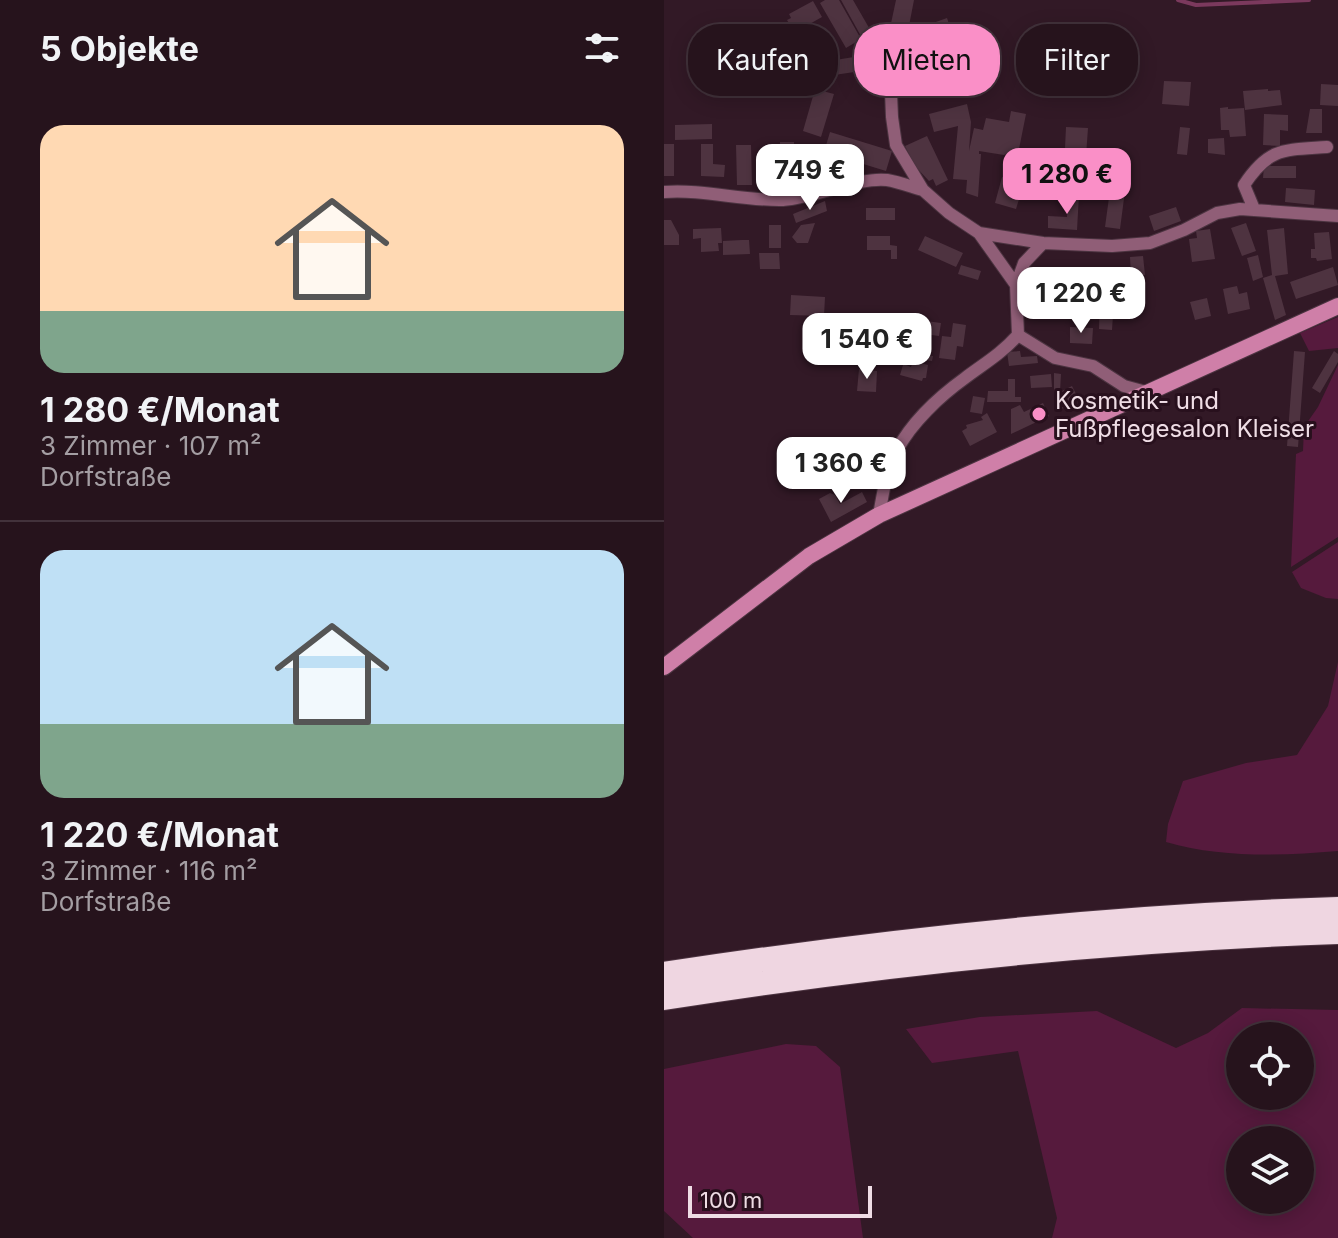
<!DOCTYPE html>
<html lang="de">
<head>
<meta charset="utf-8">
<style>
  body { margin:0; font-family:Inter,sans-serif; background:#322029; color:#f1f3f6; height:100vh; display:flex; flex-direction:column; font-size:30px; white-space:nowrap }
  * { box-sizing:border-box; margin:0 }
  p { font-size:26px; color:#a49ea3 }
  .icon { flex:none; width:44px; height:44px; fill:none; stroke:currentColor; stroke-width:2; stroke-linecap:round; stroke-linejoin:round }
  .map { position:relative; flex:1; overflow:hidden }
  .sheet { display:flex; flex-direction:column; background:#26131c; width:664px }
  .sheet>* { flex:none }
  .hud { position:absolute; left:24px; top:24px; width:530px; height:72px; display:flex; gap:16px }
  .fabs { position:absolute; left:562px; top:1022px; display:grid; gap:16px }
  .fabs a { display:grid; place-items:center; width:88px; height:88px; border-radius:50%; background:#26131c; box-shadow:0 4px 20px #0003,0 0 0 2px #42323b; font-size:40px }
  .scale { position:absolute; left:24px; bottom:20px; width:184px; box-sizing:border-box; padding-left:8px; border:4px solid #efdde5; border-top:0; font-size:22px; line-height:28px; white-space:nowrap; color:#efdde5; -webkit-text-stroke:6px #28101d; paint-order:stroke }
  .price { position:absolute; translate:-50% -68px; padding:0 18px; border-radius:16px; background:#fff; color:#222; font-size:26px; line-height:52px; filter:drop-shadow(0 2px 4px #0008) }
  .price::after { content:''; position:absolute; left:50%; top:48px; width:24px; height:18px; margin-left:-12px; background:inherit; clip-path:polygon(0 0,100% 0,50% 100%) }
  .price.current { background:#fa8fc7; color:#111 }
  ul { padding:0; list-style:none }
  li { display:grid; align-content:center; gap:16px; height:424px; padding:0 40px }
  li+li { border-top:2px solid #42323b }
  li span { display:grid; place-items:center; height:248px; border-radius:24px; color:#555 }
  li>.icon { margin-inline-start:auto }
  span .icon { width:144px; height:144px; fill:#fffc; stroke-width:1 }
  li b { font-size:34px }
  h2 { display:flex; justify-content:space-between; align-items:center; height:96px; padding:0 40px; font-size:34px }
  .chip { padding:0 28px; border-radius:32px; background:#26131c; box-shadow:0 4px 20px #0003,0 0 0 2px #42323b; font-size:28px; line-height:72px }
  .chip.current { background:#fa8fc7; color:#111 }
  main { display:flex; flex:1; min-height:0 }
  .map>svg:first-child { display:block }
  .green { fill:#561a3d; fill-rule:evenodd }
  .lines { fill:none; stroke-linecap:round; stroke-linejoin:round }
  .stream { stroke:#7b395d; stroke-width:4 }
  .building { fill:#4e3340 }
  .street-casing { stroke:#4c3441; stroke-width:14 }
  .secondary-casing { stroke:#4c3441; stroke-width:18 }
  .highway-casing { stroke:#4c3441; stroke-width:26 }
  .street { stroke:#905e77; stroke-width:12 }
  .secondary { stroke:#cf7fa8; stroke-width:16 }
  .highway { stroke:#efd6e1; stroke-width:24 }
  .poi-dot { fill:#fa8fc7; stroke:#28101d; stroke-width:3 }
  .labels { text-anchor:middle; dominant-baseline:central; stroke-width:6; stroke-linejoin:round; paint-order:stroke }
  .poi-label { font-size:24px; fill:#efdde5; stroke:#28101d; text-anchor:start }
</style>
</head>
<body>
<main>
<section class="sheet">
<h2>5 Objekte<svg class="icon" aria-label="filters" viewBox="0 0 24 24"><path d="M4 7h16M4 17h16"/><circle cx="9" cy="7" r="2"/><circle cx="15" cy="17" r="2"/></svg></h2>
<ul>
<li><span style="background:linear-gradient(#ffd9b3 75%,#7fa58c 0)"><svg class="icon" aria-label="home" viewBox="0 0 24 24"><path d="M3 11l9-7 9 7M6 9v11h12V9"/></svg></span><div><b>1 280 €/Monat</b><p>3 Zimmer · 107 m²</p><p>Dorfstraße</p></div></li>
<li><span style="background:linear-gradient(#bfe0f5 70%,#7fa58c 0)"><svg class="icon" aria-label="home" viewBox="0 0 24 24"><path d="M3 11l9-7 9 7M6 9v11h12V9"/></svg></span><div><b>1 220 €/Monat</b><p>3 Zimmer · 116 m²</p><p>Dorfstraße</p></div></li>
</ul>
</section>
<div class="map">
<svg width="674" height="1238" viewBox="0 0 674 1238">
  <rect width="100%" height="100%" fill="#321926"/>
  <path class="green" d="M 674,317 L 674,348 L 645,351 L 636,333 Z
    M 674,365 L 674,537 L 627,567 L 632,454 L 639,451 L 640,427 L 654,407 Z
    M 674,542 L 674,599 L 662,598 L 637,588 L 628,572 Z
    M 674,662 L 674,851 C 617,856 557,858 502,842 L 504,824 L 519,781 L 582,763 L 633,755 L 664,706 Z
    M 578,1008 L 674,1010 L 674,1238 L 388,1238 L 393,1218 L 354,1051 L 268,1063 L 242,1029 L 316,1017 L 433,1011 L 512,1048 L 544,1033 ZM 576,1036 L 636,1036 L 636,1096 L 576,1096 ZM 576,1140 L 636,1140 L 636,1200 L 576,1200 Z
    M 122,1044 L 152,1046 L 176,1067 L 199,1238 L 29,1238 L 0,1211 L 0,1069 Z"/>
  <g class="lines">
    <path class="stream" d="M 514,0 L 532,5 L 645,0"/>
  </g>
  <path class="building" d="M 161,0 L 175,0 L 197,39 L 182,48 L 156,3 Z
    M 177,0 L 189,0 L 208,33 L 198,38 Z
    M 232,0 L 250,0 L 244,31 L 226,28 Z
    M 149,1 L 158,17 L 142,26 L 145,32 L 134,38 L 123,20 L 127,18 L 125,14 Z
    M 283,18 L 287,30 L 260,40 L 255,28 Z
    M 316,30 L 318,39 L 311,41 L 315,55 L 302,59 L 295,36 Z
    M 202,55 L 204,70 L 143,79 L 141,65 Z
    M 273,61 L 303,69 L 299,82 L 270,74 Z
    M 500,81 L 527,82 L 525,106 L 498,104 Z
    M 657,84 L 674,85 L 674,106 L 656,105 Z
    M 151,89 L 170,94 L 157,137 L 139,131 Z
    M 604,89 L 604,91 L 616,90 L 618,105 L 581,110 L 579,91 Z
    M 303,104 L 307,122 L 305,151 L 310,128 L 319,130 L 322,118 L 345,122 L 347,111 L 362,114 L 355,149 L 340,155 L 315,151 L 315,154 L 317,154 L 314,197 L 302,193 L 303,180 L 289,179 L 294,126 L 270,132 L 265,114 Z
    M 564,107 L 564,109 L 580,108 L 582,136 L 566,137 L 565,130 L 557,130 L 556,108 Z
    M 646,109 L 658,109 L 658,133 L 642,133 Z
    M 600,114 L 624,115 L 624,131 L 616,130 L 616,146 L 599,145 Z
    M 48,124 L 48,139 L 11,140 L 11,125 Z
    M 402,127 L 424,128 L 422,156 L 414,156 L 415,149 L 401,148 Z
    M 516,127 L 526,128 L 523,155 L 513,154 Z
    M 166,132 L 228,151 L 222,171 L 160,152 Z
    M 263,136 L 284,180 L 272,186 L 269,179 L 265,181 L 251,166 L 241,146 Z
    M 560,138 L 561,155 L 544,153 L 544,139 Z
    M 116,142 L 130,142 L 130,145 L 161,154 L 160,160 L 130,151 L 128,171 L 133,172 L 132,189 L 114,188 Z
    M 0,144 L 10,144 L 10,176 L 0,176 Z
    M 37,144 L 49,144 L 49,164 L 61,165 L 60,177 L 37,176 Z
    M 72,145 L 87,145 L 88,185 L 73,185 Z
    M 600,166 L 632,166 L 632,178 L 599,178 Z
    M 402,173 L 448,174 L 448,189 L 461,191 L 456,229 L 441,227 L 446,190 L 402,189 Z
    M 338,177 L 360,183 L 352,209 L 331,203 Z
    M 622,188 L 651,190 L 650,205 L 621,202 Z
    M 404,194 L 415,195 L 413,230 L 384,228 L 384,216 L 403,217 Z
    M 161,201 L 163,211 L 132,223 L 129,214 Z
    M 512,207 L 517,221 L 490,231 L 485,216 Z
    M 202,208 L 231,208 L 231,220 L 202,220 Z
    M 0,220 L 7,220 L 15,235 L 15,245 L 0,245 Z
    M 151,223 L 144,243 L 133,243 L 128,237 L 137,225 Z
    M 582,223 L 592,251 L 578,256 L 567,228 Z
    M 105,225 L 117,225 L 117,248 L 105,248 Z
    M 57,228 L 58,243 L 54,243 L 55,251 L 37,252 L 37,238 L 29,239 L 29,229 Z
    M 620,228 L 624,274 L 611,276 L 622,315 L 611,320 L 599,278 L 608,275 L 603,230 Z
    M 546,229 L 551,259 L 528,262 L 525,239 L 533,238 L 532,231 Z
    M 665,232 L 668,259 L 653,261 L 652,258 L 647,258 L 647,249 L 651,249 L 650,233 Z
    M 203,236 L 226,236 L 226,245 L 233,246 L 233,259 L 227,259 L 227,250 L 203,250 Z
    M 261,236 L 299,253 L 292,267 L 254,250 Z
    M 78,240 L 85,240 L 86,254 L 59,255 L 59,241 Z
    M 95,253 L 115,253 L 116,269 L 96,269 Z
    M 594,255 L 599,277 L 589,281 L 583,258 Z
    M 479,256 L 481,275 L 467,276 L 466,257 Z
    M 297,265 L 317,271 L 314,280 L 294,274 Z
    M 669,267 L 674,285 L 632,299 L 626,282 Z
    M 425,286 L 425,297 L 381,298 L 381,287 Z
    M 573,286 L 575,294 L 583,292 L 586,309 L 564,314 L 559,289 Z
    M 436,292 L 449,293 L 449,301 L 454,301 L 453,315 L 449,315 L 448,330 L 435,329 Z
    M 127,295 L 161,297 L 160,316 L 126,315 Z
    M 543,298 L 547,316 L 531,320 L 526,302 Z
    M 254,320 L 277,323 L 275,336 L 252,333 Z
    M 289,323 L 302,325 L 299,347 L 293,346 L 291,360 L 275,358 L 278,336 L 287,337 Z
    M 406,327 L 429,328 L 428,344 L 406,343 Z
    M 356,351 L 357,357 L 373,356 L 374,363 L 345,366 L 343,352 Z
    M 630,351 L 641,352 L 634,447 L 623,446 Z
    M 670,351 L 674,354 L 674,362 L 656,393 L 648,388 Z
    M 235,352 L 269,356 L 268,361 L 242,357 L 242,365 L 247,367 L 249,361 L 264,365 L 262,378 L 259,378 L 258,381 L 236,375 L 239,365 L 235,365 Z
    M 195,369 L 213,371 L 212,392 L 193,391 Z
    M 390,373 L 397,374 L 396,392 L 408,386 L 415,400 L 396,410 L 392,401 L 397,399 L 396,392 L 390,392 Z
    M 387,374 L 388,387 L 367,388 L 366,376 Z
    M 344,379 L 351,379 L 351,397 L 357,397 L 357,402 L 323,402 L 324,391 L 344,391 Z
    M 309,396 L 321,398 L 318,414 L 306,412 Z
    M 379,403 L 385,416 L 347,434 L 347,409 L 356,405 L 360,412 Z
    M 323,413 L 333,432 L 306,446 L 298,431 L 303,428 L 302,425 L 319,420 L 317,417 Z
    M 161,442 L 177,444 L 174,473 L 149,470 L 150,459 L 157,460 Z
    M 198,492 L 203,502 L 167,522 L 155,499 L 166,493 L 171,495 L 176,504 Z"/>
  <g class="lines">
    <g class="street-casing">
      <path id="street" d="M 220,46 L 226,68 L 228,117 L 232,145 L 259,190 L 285,213 L 315,233 L 379,243 L 448,246 L 486,243 L 520,230 L 553,213 L 576,209 L 674,216
        M 0,192 C 40,189 78,201 119,200 C 152,198 193,177 223,180 C 235,182 248,187 259,190
        M 590,209 L 580,185 C 605,147 620,150 663,147
        M 352,285 L 360,263 L 379,243
        M 354,335 L 391,358 L 429,366 L 460,386 L 482,392
        M 215,515 C 219,494 222,469 233,450 C 248,422 276,396 301,378 C 321,363 337,354 354,335 L 352,285 L 315,233"/>
    </g>
    <g class="secondary-casing">
      <path id="secondary" d="M 0,667 L 145,556 L 215,515 L 674,306"/>
    </g>
    <g class="highway-casing">
      <path id="highway" d="M 0,974 C 223,940 448,916 674,909
        M 0,998 C 223,963 448,940 674,932"/>
    </g>
    <use href="#street" class="street"/>
    <use href="#secondary" class="secondary"/>
    <use href="#highway" class="highway"/>
  </g>
  <circle class="poi-dot" cx="375" cy="414" r="8"/>
  <g class="labels">
    <g class="poi-label">
      <text x="391" y="400">Kosmetik- und<tspan x="391" dy="28">Fußpflegesalon Kleiser</tspan></text>
    </g>
  </g>
</svg>
<div class="fabs">
<a><svg class="icon" aria-label="locate" viewBox="0 0 24 24"><circle cx="12" cy="12" r="6"/><path d="M12 2v4M12 18v4M2 12h4M18 12h4"/></svg></a>
<a><svg class="icon" aria-label="layers" viewBox="0 0 24 24"><path d="M12 4l9 5-9 5-9-5zM3 14l9 5 9-5"/></svg></a>
</div>
<div class="scale">100 m</div>
<b class="price" style="left:146px;top:212px">749 €</b>
<b class="price current" style="left:403px;top:216px">1 280 €</b>
<b class="price" style="left:417px;top:335px">1 220 €</b>
<b class="price" style="left:203px;top:381px">1 540 €</b>
<b class="price" style="left:177px;top:505px">1 360 €</b>
<div class="hud">
<a class="chip">Kaufen</a>
<a class="chip current">Mieten</a>
<a class="chip">Filter</a>
</div>
</div>
</main>
</body>
</html>
